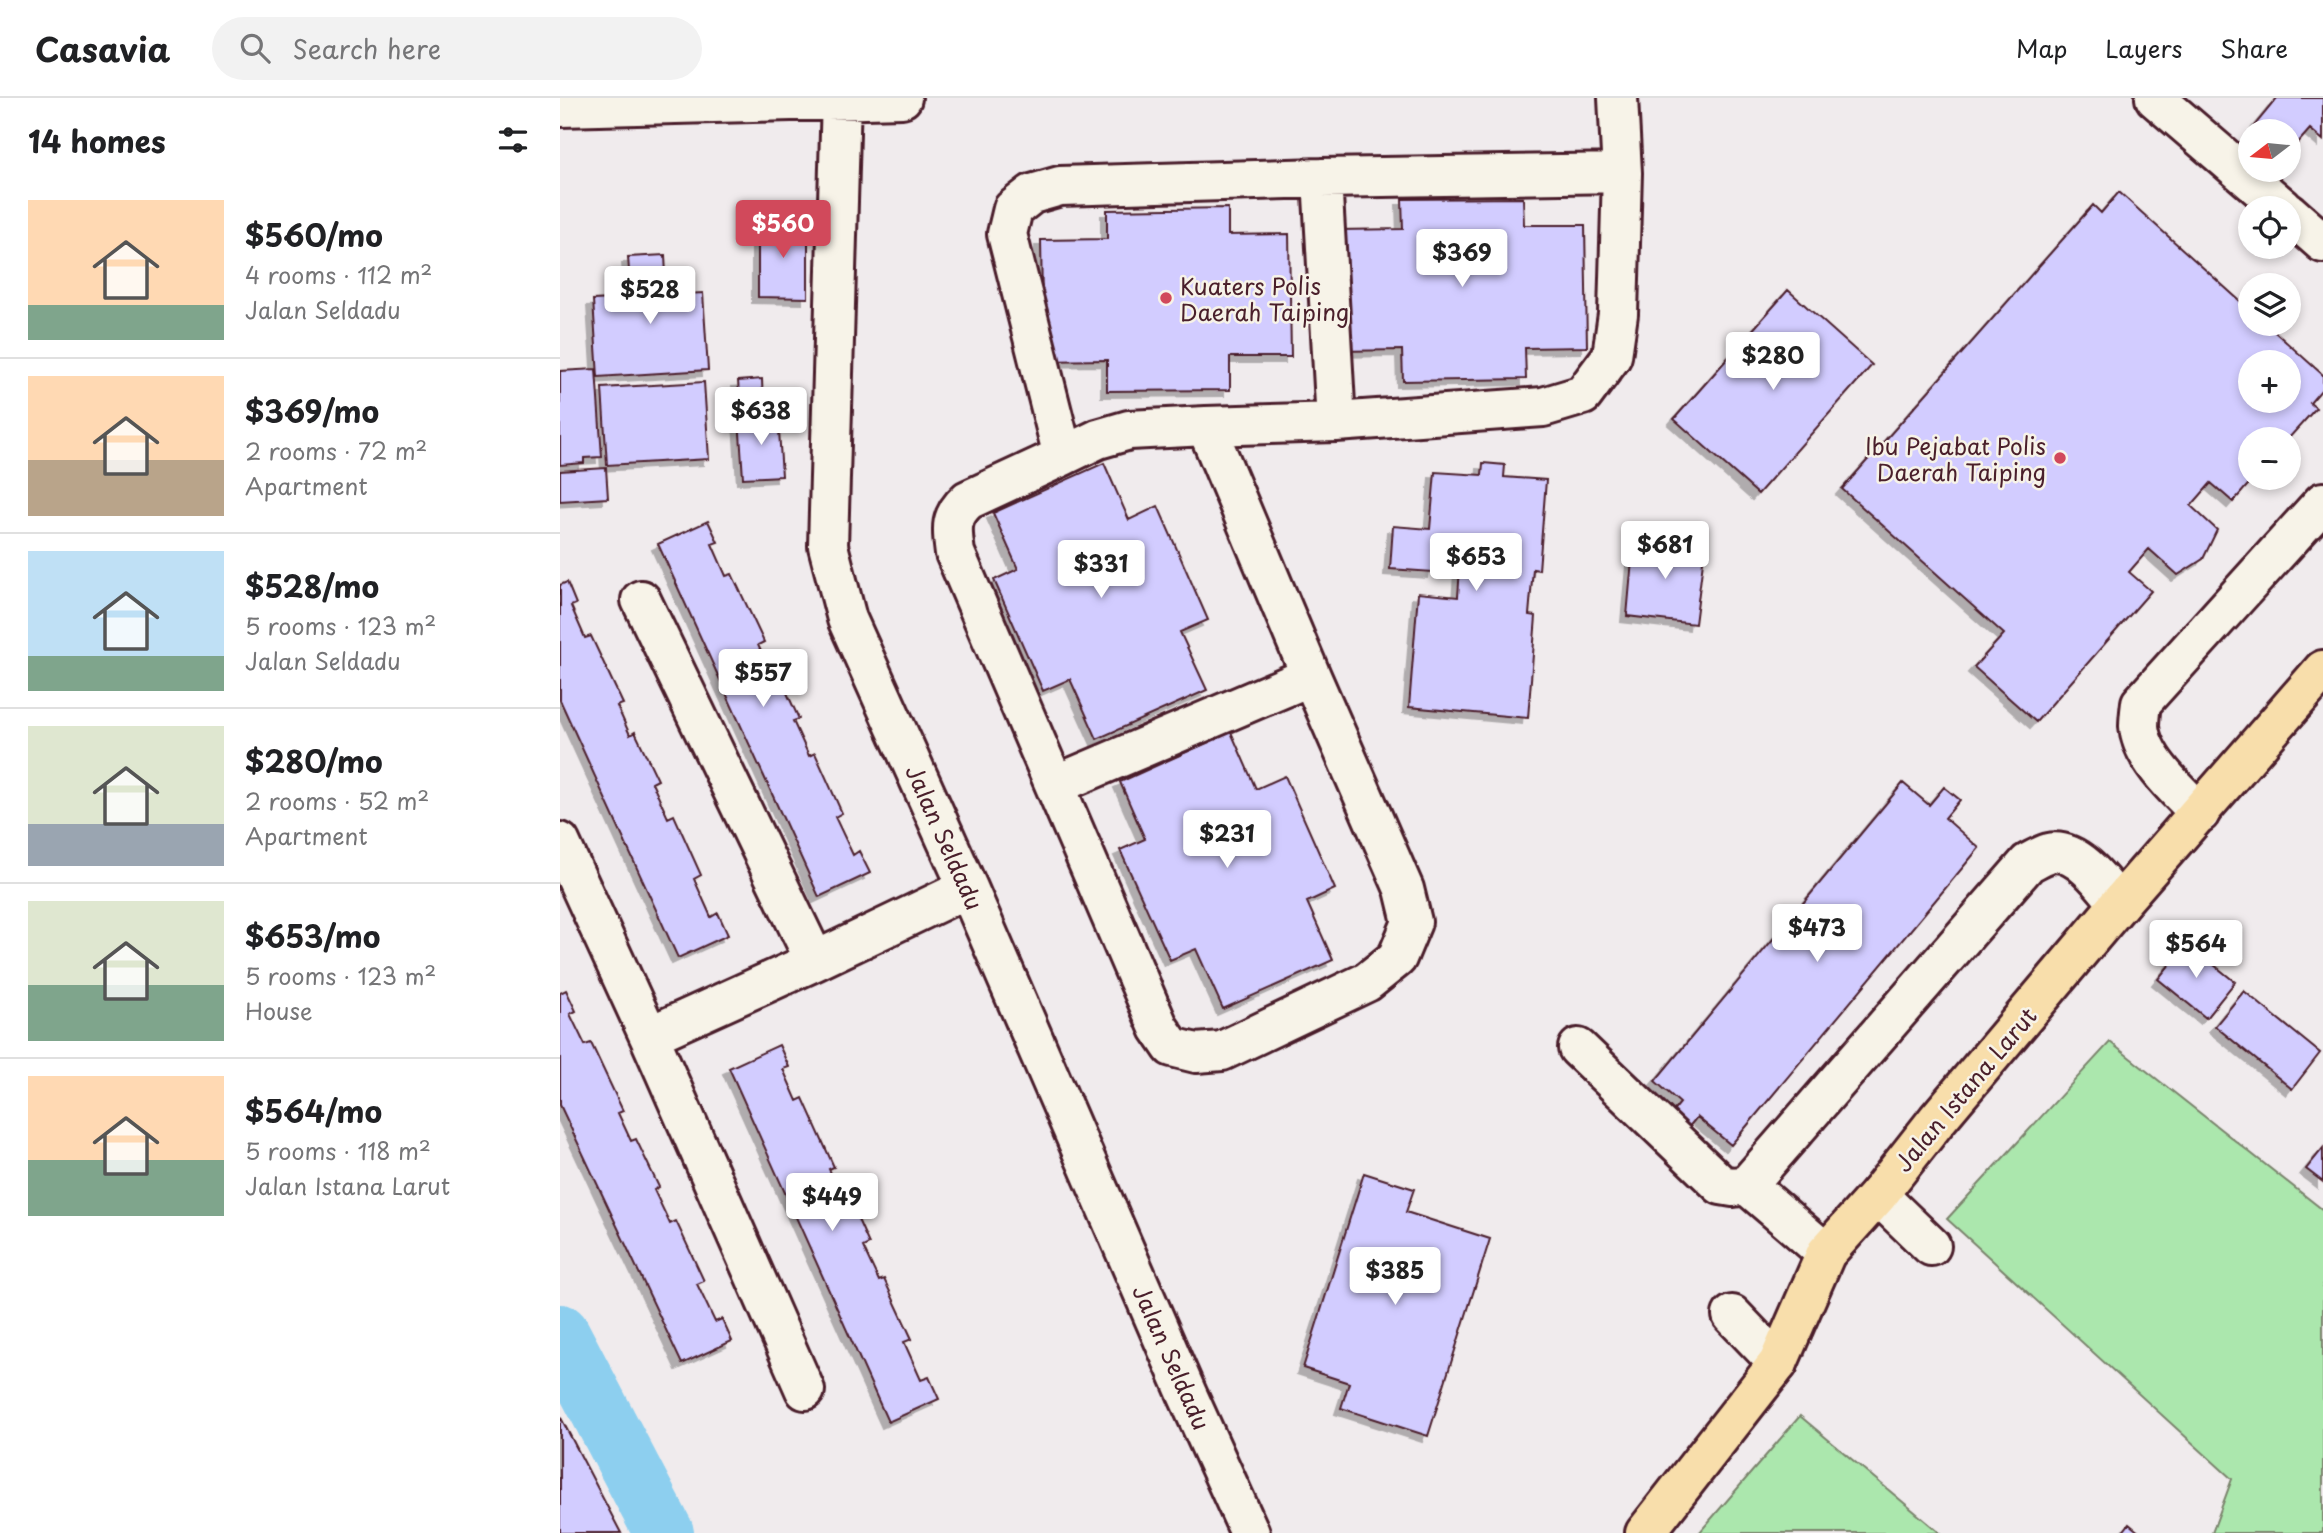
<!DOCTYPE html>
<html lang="en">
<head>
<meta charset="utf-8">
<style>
  body { margin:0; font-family:"Playpen Sans",sans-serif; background:#f2f2f2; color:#202124; height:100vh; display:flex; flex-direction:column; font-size:26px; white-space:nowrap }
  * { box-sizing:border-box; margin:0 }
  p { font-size:23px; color:#757577 }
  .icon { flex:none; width:38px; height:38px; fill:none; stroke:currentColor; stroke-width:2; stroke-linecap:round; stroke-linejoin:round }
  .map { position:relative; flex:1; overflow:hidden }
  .details { display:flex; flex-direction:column; background:#fff; width:560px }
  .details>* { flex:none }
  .needle { width:46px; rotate:254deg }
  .controls { position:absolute; left:1678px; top:21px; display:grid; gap:14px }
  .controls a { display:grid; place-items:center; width:63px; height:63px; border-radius:50%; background:#fff; box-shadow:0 4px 10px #0003; font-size:35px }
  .price { position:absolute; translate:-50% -60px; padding:0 16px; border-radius:7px; background:#fff; color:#222; font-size:23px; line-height:46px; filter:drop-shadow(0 2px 4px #0008) }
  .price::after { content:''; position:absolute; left:50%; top:42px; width:21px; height:16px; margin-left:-10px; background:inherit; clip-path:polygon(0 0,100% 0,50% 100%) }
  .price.selected { background:#d1495b; color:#fff }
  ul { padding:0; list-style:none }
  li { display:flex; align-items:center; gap:21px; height:175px; padding:0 28px }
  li+li { border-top:2px solid #e0e0e0 }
  li span { display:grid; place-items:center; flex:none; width:196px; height:140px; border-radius:0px; color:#555 }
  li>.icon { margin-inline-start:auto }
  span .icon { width:84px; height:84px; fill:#fffc; stroke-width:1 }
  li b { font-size:30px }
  h2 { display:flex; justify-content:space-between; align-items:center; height:84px; padding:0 28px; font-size:30px }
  header { display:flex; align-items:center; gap:42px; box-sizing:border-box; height:98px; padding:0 35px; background:#fff; border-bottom:2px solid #e0e0e0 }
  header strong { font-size:33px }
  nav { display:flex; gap:38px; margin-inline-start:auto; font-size:24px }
  .search { width:490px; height:63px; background:#f2f2f2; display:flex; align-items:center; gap:18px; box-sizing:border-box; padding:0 24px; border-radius:38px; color:#757577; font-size:26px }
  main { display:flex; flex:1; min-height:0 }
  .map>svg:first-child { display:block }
  .green { fill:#abe7ad; stroke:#7a836c; stroke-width:2 }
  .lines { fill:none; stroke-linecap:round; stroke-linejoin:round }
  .river { stroke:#8dcfef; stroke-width:60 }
  .building { fill:#d2ccff; stroke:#4a1f2b; stroke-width:2; fill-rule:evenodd; filter:url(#shadow) }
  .minor-casing { stroke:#4a1f2b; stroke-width:44 }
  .major-casing { stroke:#4a1f2b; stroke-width:44 }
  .minor { stroke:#f7f3e8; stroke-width:38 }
  .major { stroke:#f8deab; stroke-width:38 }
  .poi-dot { fill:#d1495b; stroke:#f7f3e8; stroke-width:2.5 }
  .labels { text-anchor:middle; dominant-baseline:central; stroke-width:5; stroke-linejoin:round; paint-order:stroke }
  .poi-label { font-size:23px; fill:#4a1f2b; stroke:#f7f3e8; text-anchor:start }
  .street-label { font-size:23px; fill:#4a1f2b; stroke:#f7f3e8 }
</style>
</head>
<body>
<header>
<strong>Casavia</strong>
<div class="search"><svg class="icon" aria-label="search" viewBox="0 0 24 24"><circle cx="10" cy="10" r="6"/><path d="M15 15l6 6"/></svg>Search here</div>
<nav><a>Map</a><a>Layers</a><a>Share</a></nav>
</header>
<main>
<section class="details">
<h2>14 homes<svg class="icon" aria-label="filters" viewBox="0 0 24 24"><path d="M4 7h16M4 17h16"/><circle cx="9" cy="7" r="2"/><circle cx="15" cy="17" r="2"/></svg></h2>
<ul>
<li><span style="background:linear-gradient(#ffd9b3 75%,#7fa58c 0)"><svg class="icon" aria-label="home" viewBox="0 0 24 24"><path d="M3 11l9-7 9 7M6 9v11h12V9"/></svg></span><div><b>$560/mo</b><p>4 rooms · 112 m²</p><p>Jalan Seldadu</p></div></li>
<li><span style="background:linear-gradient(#ffd9b3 60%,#b9a48a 0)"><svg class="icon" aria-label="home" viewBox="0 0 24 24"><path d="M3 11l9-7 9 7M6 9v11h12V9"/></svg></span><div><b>$369/mo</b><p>2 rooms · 72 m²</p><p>Apartment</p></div></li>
<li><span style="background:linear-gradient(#bfe0f5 75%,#7fa58c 0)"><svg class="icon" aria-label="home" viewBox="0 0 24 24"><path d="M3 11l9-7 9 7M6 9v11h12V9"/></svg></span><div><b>$528/mo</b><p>5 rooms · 123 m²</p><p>Jalan Seldadu</p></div></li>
<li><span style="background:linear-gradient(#dfe7d0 70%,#9aa5b1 0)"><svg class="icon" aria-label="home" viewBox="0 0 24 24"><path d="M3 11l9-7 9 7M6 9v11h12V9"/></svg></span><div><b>$280/mo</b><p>2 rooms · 52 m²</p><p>Apartment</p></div></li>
<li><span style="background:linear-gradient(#dfe7d0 60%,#7fa58c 0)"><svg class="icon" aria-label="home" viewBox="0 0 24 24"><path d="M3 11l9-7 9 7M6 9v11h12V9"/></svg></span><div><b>$653/mo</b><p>5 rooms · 123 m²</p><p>House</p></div></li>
<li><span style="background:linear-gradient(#ffd9b3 60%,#7fa58c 0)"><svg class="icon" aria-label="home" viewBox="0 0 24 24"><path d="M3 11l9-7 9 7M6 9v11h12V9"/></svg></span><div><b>$564/mo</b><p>5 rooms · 118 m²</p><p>Jalan Istana Larut</p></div></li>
</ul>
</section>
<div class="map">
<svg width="1763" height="1435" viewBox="0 0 1763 1435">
  <defs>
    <filter id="shadow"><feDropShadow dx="-6" dy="6" stdDeviation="0" flood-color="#0004"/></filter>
  </defs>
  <rect width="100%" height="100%" fill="#f0ebed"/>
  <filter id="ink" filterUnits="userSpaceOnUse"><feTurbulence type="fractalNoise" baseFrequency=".0143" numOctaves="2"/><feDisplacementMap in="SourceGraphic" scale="14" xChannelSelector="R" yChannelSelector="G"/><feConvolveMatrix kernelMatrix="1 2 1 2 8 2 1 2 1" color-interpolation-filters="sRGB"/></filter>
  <g filter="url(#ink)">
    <path class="green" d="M 1550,944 L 1763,1112 L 1763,1435 L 1652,1435 L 1672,1381 L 1387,1121 Z
      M 1240,1318 L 1380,1435 L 1139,1435 Z"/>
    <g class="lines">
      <path class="river" d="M 0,1236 L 104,1435"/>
    </g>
    <path class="building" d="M 1717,0 L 1763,0 L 1763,42 L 1750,31 L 1729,55 L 1729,33 L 1700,33 L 1694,28 Z
      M 1559,94 L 1690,212 L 1690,226 L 1706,226 L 1763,277 L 1763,290 L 1750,305 L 1756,310 L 1728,341 L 1690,341 L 1690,380 L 1694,380 L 1673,404 L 1651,385 L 1631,408 L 1657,432 L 1643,461 L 1618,477 L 1589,451 L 1569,474 L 1591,493 L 1476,624 L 1414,569 L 1444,536 L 1282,391 L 1533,107 L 1541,115 ZM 1690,264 L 1729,264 L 1729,303 L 1690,303 Z
      M 963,100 L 964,127 L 1025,127 L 1027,249 L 965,250 L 966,281 L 843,283 L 842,252 L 779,253 L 777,132 L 843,131 L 842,101 Z
      M 668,110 L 668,137 L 729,136 L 731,259 L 670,259 L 670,292 L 547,293 L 547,262 L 483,263 L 481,142 L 547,141 L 547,112 Z
      M 198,123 L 248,124 L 248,200 L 198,199 Z
      M 105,157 L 107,197 L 143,195 L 148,272 L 38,279 L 33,202 L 71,200 L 68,159 Z
      M 1228,192 L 1312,267 L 1198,396 L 1114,321 Z
      M 36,271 L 42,359 L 24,360 L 24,365 L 0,367 L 0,273 Z
      M 202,281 L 203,307 L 180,308 L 178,283 Z
      M 144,284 L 149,361 L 47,367 L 42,290 Z
      M 218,317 L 222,378 L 183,380 L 179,320 Z
      M 544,365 L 569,422 L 598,408 L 648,522 L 620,534 L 647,592 L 537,641 L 510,581 L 483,593 L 434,482 L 458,471 L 433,415 Z
      M 923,365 L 945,367 L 944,379 L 986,382 L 979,472 L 973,471 L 969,517 L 976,518 L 968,620 L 849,609 L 858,495 L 898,499 L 900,469 L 874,467 L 873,474 L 830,471 L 833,428 L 870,431 L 875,374 L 922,377 Z
      M 46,370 L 48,400 L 0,403 L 0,373 Z
      M 148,423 L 158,444 L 152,446 L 166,478 L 172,476 L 204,544 L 198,547 L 211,575 L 217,573 L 239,621 L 233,623 L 249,658 L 255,655 L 282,715 L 275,719 L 293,757 L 299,753 L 310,775 L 259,799 L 98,446 Z
      M 1074,440 L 1145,448 L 1135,526 L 1067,518 Z
      M 7,484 L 16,506 L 11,508 L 25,540 L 31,538 L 63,606 L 57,608 L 70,637 L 75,634 L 98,682 L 92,685 L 108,720 L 114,717 L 141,777 L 134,781 L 151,819 L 158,815 L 168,837 L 118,860 L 0,602 L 0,487 Z
      M 671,634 L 696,691 L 725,678 L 775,791 L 747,804 L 773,862 L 663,911 L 636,851 L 610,862 L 560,752 L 585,741 L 560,684 Z
      M 1343,685 L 1369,707 L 1384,689 L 1400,702 L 1385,720 L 1419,750 L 1171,1047 L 1137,1019 L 1123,1036 L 1106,1022 L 1120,1005 L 1095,983 Z
      M 1627,845 L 1675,884 L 1646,920 L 1598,881 Z
      M 6,892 L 16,913 L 10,916 L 25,947 L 31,945 L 63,1013 L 58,1015 L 71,1043 L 76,1041 L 99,1089 L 94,1092 L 110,1126 L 116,1123 L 144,1183 L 137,1186 L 155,1224 L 162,1221 L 172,1243 L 122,1266 L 0,1007 L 0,895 Z
      M 1684,893 L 1760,955 L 1732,991 L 1655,928 Z
      M 219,947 L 229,969 L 223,971 L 237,1003 L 243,1000 L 274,1069 L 269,1071 L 282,1100 L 287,1097 L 309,1146 L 303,1149 L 319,1183 L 324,1181 L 352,1241 L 344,1244 L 361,1282 L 369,1279 L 379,1301 L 328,1324 L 169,970 Z
      M 1763,1050 L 1763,1084 L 1746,1071 Z
      M 804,1075 L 854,1091 L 846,1114 L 930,1141 L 868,1338 L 781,1310 L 789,1285 L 743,1270 Z
      M 0,1318 L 61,1435 L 0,1435 Z
      M 1569,1426 L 1580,1435 L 1562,1435 Z"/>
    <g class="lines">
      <g class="minor-casing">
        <path id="minor" d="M 281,0 L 268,448 L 287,521 L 408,790 L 627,1296 L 690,1435
          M 1058,0 L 1062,75 L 1058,216 L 1052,258 L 1023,297 L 983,309 L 776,324 L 646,328 L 751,578 L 844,791 L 852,824 L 837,860 L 807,884 L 662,953 L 636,955 L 612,949 L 599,930 L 395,455 C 392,432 389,419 408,402 L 503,358 L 447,136 L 453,111 L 472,96 L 500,88 L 762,80 L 1062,75
          M 1595,0 L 1723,110
          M 0,9 L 342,0
          M 762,80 L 776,324
          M 1729,115 L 1763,145
          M 503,358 L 538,341 L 569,332 L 646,328
          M 81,502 L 255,863
          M 495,687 L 751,578
          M 1640,715 C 1618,693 1581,660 1579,628 C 1579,621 1580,613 1581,605 L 1763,404
          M 0,744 L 89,938 L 245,1292
          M 89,938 L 255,863 L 408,790
          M 1018,950 L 1161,1087 L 1173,1089 L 1187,1087 L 1468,765 C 1474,762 1482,757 1489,755 C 1517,749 1544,787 1559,806
          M 1187,1087 L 1266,1155
          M 1318,1097 L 1371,1148
          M 1172,1217 L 1218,1265"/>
      </g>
      <g class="major-casing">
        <path id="major" d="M 1085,1435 L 1218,1265 L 1266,1155 L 1318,1097 L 1377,1022 L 1559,806 L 1763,572"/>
      </g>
      <use href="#minor" class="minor"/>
      <use href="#major" class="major"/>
    </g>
  </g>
  <g class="poi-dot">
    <circle cx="606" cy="200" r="7"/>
    <circle cx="1500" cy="360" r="7"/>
  </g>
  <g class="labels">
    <g class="poi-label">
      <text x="620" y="187">Kuaters Polis<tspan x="620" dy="26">Daerah Taiping</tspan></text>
      <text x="1486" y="347" text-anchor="end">Ibu Pejabat Polis<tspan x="1486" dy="26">Daerah Taiping</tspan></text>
    </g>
    <g class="street-label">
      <text transform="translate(385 739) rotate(66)">Jalan Seldadu</text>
      <text transform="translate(1405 991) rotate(-50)">Jalan Istana Larut</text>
      <text transform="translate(612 1259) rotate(66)">Jalan Seldadu</text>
    </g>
  </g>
</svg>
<div class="controls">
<a><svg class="needle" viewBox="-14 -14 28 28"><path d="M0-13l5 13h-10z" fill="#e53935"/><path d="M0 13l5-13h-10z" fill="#757577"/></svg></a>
<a><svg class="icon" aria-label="locate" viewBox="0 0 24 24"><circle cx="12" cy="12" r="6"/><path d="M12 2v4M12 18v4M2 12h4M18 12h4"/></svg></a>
<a><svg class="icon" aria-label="layers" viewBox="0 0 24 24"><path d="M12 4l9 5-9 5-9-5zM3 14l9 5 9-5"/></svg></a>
<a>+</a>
<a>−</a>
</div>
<b class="price selected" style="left:223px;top:162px">$560</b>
<b class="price" style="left:902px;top:191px">$369</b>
<b class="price" style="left:90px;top:228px">$528</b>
<b class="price" style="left:1213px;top:294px">$280</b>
<b class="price" style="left:201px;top:349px">$638</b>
<b class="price" style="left:1105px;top:483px">$681</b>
<b class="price" style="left:916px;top:495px">$653</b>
<b class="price" style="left:541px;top:502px">$331</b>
<b class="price" style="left:203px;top:611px">$557</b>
<b class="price" style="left:667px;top:772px">$231</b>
<b class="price" style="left:1257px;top:866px">$473</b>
<b class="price" style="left:1636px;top:882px">$564</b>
<b class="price" style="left:272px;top:1135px">$449</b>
<b class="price" style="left:835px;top:1209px">$385</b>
</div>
</main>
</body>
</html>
